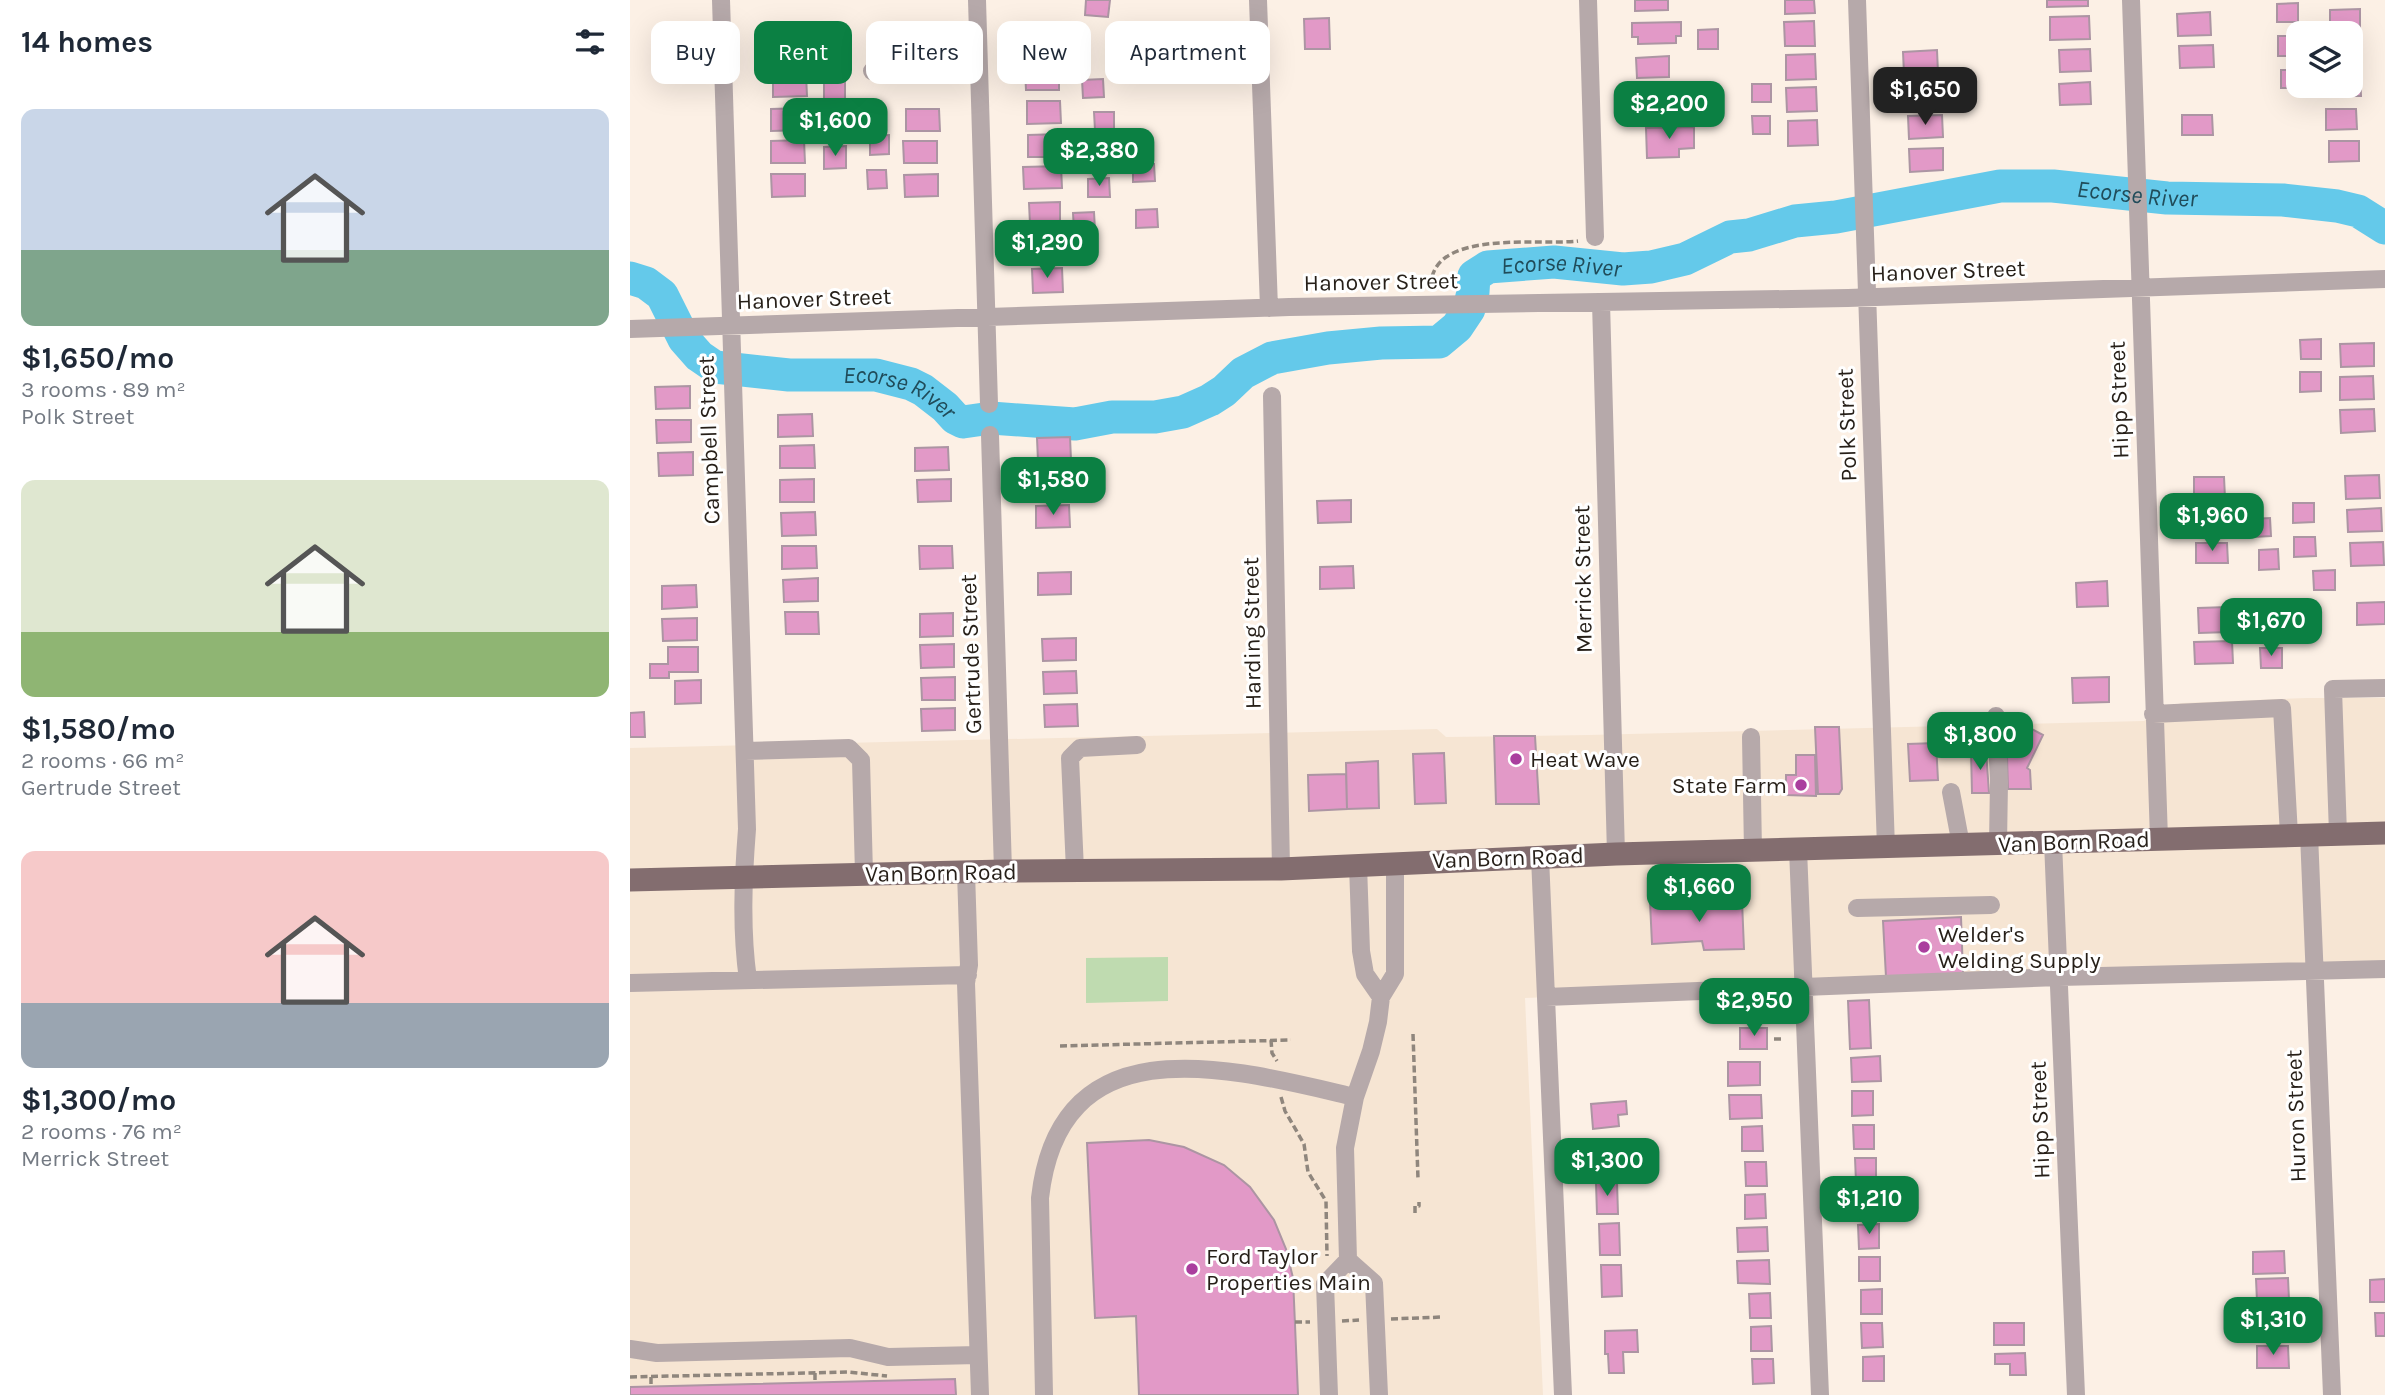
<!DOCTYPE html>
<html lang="en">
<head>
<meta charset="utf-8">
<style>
  body { margin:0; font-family:Karla,sans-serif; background:#f6f6f7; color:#1f2937; height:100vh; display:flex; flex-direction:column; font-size:26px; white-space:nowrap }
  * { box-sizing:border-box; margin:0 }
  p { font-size:23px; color:#747a83 }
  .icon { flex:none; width:38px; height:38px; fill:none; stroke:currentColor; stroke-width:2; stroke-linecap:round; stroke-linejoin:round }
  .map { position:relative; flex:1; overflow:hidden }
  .sheet { display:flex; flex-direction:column; background:#fff; width:630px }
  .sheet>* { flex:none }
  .top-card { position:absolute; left:21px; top:21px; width:665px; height:63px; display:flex; gap:14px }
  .tools { position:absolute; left:1656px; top:21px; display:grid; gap:14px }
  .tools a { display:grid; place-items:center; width:77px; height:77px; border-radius:14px; background:#fff; box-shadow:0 7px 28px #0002; font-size:35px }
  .price { position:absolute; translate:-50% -60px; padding:0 16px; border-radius:14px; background:#0b8043; color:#fff; font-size:23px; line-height:46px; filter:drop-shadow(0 2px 4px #0008) }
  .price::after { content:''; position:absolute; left:50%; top:42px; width:21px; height:16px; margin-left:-10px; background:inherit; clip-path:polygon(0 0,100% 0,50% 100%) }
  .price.active { background:#222; color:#fff }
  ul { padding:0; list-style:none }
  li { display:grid; align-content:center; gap:14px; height:371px; padding:0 21px }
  li span { display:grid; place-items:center; height:217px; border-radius:14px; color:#555 }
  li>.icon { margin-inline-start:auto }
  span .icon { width:126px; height:126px; fill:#fffc; stroke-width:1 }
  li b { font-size:30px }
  h2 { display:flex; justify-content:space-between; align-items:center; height:84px; padding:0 21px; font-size:30px }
  .tag { padding:0 24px; border-radius:14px; background:#fff; box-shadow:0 7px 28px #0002; font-size:24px; line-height:63px }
  .tag.active { background:#0b8043; color:#fff }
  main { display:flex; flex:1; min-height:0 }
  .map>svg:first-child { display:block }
  .commercial { fill:#f6e5d3 }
  .green { fill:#bfdbb0 }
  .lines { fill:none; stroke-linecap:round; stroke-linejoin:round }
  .river { stroke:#64c9ea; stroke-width:33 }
  .building { fill:#e299c7; stroke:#ac95a3; stroke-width:2 }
  .path { stroke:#8f867d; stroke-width:3.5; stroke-dasharray:7 3.5; stroke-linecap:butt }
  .minor { stroke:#b6a9aa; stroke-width:18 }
  .major { stroke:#836d6f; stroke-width:23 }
  .poi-dot { fill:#aa3e9e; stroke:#fff; stroke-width:2.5 }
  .labels { text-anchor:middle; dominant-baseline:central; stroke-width:6; stroke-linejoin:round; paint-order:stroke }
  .street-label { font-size:23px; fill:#261f18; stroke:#fff }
  .poi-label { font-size:23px; fill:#261f18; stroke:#fff; text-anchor:start }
  .water-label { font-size:24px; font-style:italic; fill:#204c5a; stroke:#fff }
</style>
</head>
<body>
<main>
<section class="sheet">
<h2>14 homes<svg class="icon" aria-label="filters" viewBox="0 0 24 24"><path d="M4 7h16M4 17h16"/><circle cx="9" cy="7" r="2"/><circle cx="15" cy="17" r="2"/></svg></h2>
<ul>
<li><span style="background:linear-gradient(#c9d6e8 65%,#7fa58c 0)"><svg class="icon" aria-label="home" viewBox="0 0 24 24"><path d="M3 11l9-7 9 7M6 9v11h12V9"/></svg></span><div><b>$1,650/mo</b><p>3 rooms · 89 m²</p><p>Polk Street</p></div></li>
<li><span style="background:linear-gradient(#dfe7d0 70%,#8fb573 0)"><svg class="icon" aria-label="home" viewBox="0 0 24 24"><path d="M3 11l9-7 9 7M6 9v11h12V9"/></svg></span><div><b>$1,580/mo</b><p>2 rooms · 66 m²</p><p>Gertrude Street</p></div></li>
<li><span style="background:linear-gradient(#f6c9c9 70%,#9aa5b1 0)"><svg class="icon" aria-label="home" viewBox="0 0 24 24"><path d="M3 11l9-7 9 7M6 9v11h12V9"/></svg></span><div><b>$1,300/mo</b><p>2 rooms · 76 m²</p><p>Merrick Street</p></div></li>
</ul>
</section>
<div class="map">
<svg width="1755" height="1395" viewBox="0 0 1755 1395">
  <rect width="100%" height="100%" fill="#fcf0e5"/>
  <path class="commercial" d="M 1677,698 L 1755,698 L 1755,969 L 1173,987 L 895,998 L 913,1395 L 0,1395 L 0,748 L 807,729 L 816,737 L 959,735 L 1514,721 L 1523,714 L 1551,703 Z"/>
  <path class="green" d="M 538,957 L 538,1001 L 456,1003 L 456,958 Z"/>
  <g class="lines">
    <path class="river" id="s1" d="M 0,278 L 16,283 L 32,295 L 54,339 L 69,356 L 85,367 L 159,375 L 246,375 L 281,384 L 293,390 L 315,407 L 325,418 L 333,422 L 361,418 L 445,424 L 482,417 L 525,417 L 553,412 L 580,400 L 594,391 L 613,373 L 642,358 L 698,348 L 751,343 L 809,342 L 827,327 L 839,309 L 843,292 L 844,276 L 858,267 L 924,262 L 993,269 L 1021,267 L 1055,259 L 1100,237 L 1119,235 L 1165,221 L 1206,217 L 1370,186 L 1423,186 L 1537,198 L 1653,200 L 1707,206 L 1728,211 L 1755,228"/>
  </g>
  <path class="building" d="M 456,0 L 480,0 L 478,17 L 455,15 Z
    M 1005,0 L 1038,0 L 1038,10 L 1005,11 Z
    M 1155,0 L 1184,0 L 1185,13 L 1155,14 Z
    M 1417,0 L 1458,0 L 1458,6 L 1417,7 Z
    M 1668,3 L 1668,22 L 1647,22 L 1647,4 Z
    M 1730,9 L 1730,29 L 1700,30 L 1700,10 Z
    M 1580,12 L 1581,35 L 1548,36 L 1547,14 Z
    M 1459,16 L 1460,39 L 1420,40 L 1420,17 Z
    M 699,18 L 700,49 L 675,49 L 674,19 Z
    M 1184,21 L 1185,46 L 1155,46 L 1154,22 Z
    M 1051,22 L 1051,36 L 1046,36 L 1046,43 L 1008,44 L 1008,37 L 1002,37 L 1002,23 Z
    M 1088,29 L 1088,49 L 1068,49 L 1068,30 Z
    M 1648,36 L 1668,36 L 1668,56 L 1648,56 Z
    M 394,39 L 428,39 L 428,61 L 394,62 Z
    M 191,40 L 191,62 L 158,63 L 158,41 Z
    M 1731,42 L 1732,62 L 1720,63 L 1720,43 Z
    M 1583,45 L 1584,67 L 1550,68 L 1549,46 Z
    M 1460,49 L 1461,71 L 1430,72 L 1429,50 Z
    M 1307,50 L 1308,73 L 1274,74 L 1273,52 Z
    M 1185,54 L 1186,79 L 1156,80 L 1156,55 Z
    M 1039,56 L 1039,77 L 1007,78 L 1006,58 Z
    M 395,68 L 429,68 L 429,90 L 396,90 Z
    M 1651,70 L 1668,70 L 1668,86 L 1672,86 L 1672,88 L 1651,88 Z
    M 143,74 L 176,74 L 177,96 L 143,97 Z
    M 1730,75 L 1731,96 L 1700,96 L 1700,86 L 1720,86 L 1720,76 Z
    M 473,79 L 474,97 L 453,98 L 452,80 Z
    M 194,81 L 215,81 L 215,100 L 194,101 Z
    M 1460,82 L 1461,104 L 1430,105 L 1429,84 Z
    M 1122,84 L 1141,84 L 1141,102 L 1122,102 Z
    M 1186,87 L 1187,111 L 1157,112 L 1156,88 Z
    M 1008,90 L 1040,90 L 1041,110 L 1008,111 Z
    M 1064,95 L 1090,95 L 1090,117 L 1064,118 Z
    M 397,101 L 430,101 L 431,123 L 397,124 Z
    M 174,108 L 174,130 L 141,131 L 141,109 Z
    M 276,109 L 309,109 L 310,131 L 276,131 Z
    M 1696,109 L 1726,109 L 1727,129 L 1696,130 Z
    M 464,112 L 484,112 L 484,130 L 465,130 Z
    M 1312,115 L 1313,137 L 1279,139 L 1278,116 Z
    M 1552,115 L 1582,115 L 1583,135 L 1552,135 Z
    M 1122,116 L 1140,116 L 1140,134 L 1123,134 Z
    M 192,117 L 212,117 L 213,136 L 192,136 Z
    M 1187,120 L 1188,145 L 1158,146 L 1158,121 Z
    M 1064,127 L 1064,148 L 1049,149 L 1049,157 L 1017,158 L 1016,128 Z
    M 431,134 L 432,157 L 398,157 L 398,135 Z
    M 259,135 L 259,154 L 240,155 L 240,136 Z
    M 174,140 L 175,163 L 141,163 L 141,141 Z
    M 273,141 L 307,141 L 307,163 L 274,163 Z
    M 1699,141 L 1729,141 L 1729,161 L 1699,162 Z
    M 475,144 L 476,162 L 454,163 L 454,145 Z
    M 216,146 L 216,168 L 194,169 L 194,147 Z
    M 1313,148 L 1313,170 L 1280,172 L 1279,149 Z
    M 503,164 L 524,164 L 525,181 L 503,182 Z
    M 431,166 L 432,188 L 394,189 L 393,167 Z
    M 237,170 L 256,170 L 257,188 L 238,189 Z
    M 141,174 L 175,174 L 175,196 L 142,197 Z
    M 308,174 L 308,196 L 275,197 L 274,175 Z
    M 479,178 L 480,197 L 458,197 L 458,179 Z
    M 430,202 L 430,223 L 400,224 L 399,203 Z
    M 527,209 L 528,227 L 506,228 L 506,210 Z
    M 464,212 L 465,230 L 444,231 L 443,213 Z
    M 432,268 L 433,292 L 403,293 L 402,269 Z
    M 1691,339 L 1691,359 L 1671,359 L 1670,340 Z
    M 1744,343 L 1744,366 L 1711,367 L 1710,344 Z
    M 1670,372 L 1691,372 L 1691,391 L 1670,392 Z
    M 1743,376 L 1744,399 L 1710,400 L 1710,377 Z
    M 60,386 L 60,408 L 26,409 L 25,387 Z
    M 1744,409 L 1745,431 L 1711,433 L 1710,410 Z
    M 182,414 L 183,436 L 148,437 L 148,415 Z
    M 26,420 L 61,420 L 61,442 L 27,443 Z
    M 440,437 L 441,460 L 408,461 L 407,438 Z
    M 184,445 L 185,468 L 150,468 L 150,446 Z
    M 318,447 L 319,470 L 285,471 L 285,448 Z
    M 63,452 L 63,475 L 29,476 L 28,453 Z
    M 438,472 L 439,494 L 405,495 L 405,473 Z
    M 1749,475 L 1750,498 L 1716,499 L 1715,476 Z
    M 1564,477 L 1594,477 L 1595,498 L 1564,499 Z
    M 184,479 L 184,502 L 150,502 L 150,480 Z
    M 321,479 L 321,501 L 288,502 L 287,480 Z
    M 721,500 L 721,522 L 688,523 L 687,501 Z
    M 1663,503 L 1684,503 L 1684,522 L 1663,523 Z
    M 439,505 L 440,527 L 406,528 L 406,506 Z
    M 1751,508 L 1752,531 L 1718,532 L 1717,510 Z
    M 1595,509 L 1595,530 L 1565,531 L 1564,510 Z
    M 185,512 L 186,535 L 152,536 L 151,513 Z
    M 1640,518 L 1641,536 L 1623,537 L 1622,519 Z
    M 1664,537 L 1685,537 L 1686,556 L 1664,557 Z
    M 1753,542 L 1754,565 L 1721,566 L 1720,543 Z
    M 1566,543 L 1597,543 L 1598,563 L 1566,563 Z
    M 152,546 L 186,546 L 187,568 L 152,569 Z
    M 289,546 L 322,546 L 323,568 L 290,569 Z
    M 1648,549 L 1649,569 L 1629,570 L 1629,550 Z
    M 723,566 L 724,588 L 690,589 L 690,567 Z
    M 1705,570 L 1705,590 L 1684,590 L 1683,571 Z
    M 441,572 L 441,594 L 408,595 L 408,573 Z
    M 188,578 L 188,601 L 154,602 L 153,580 Z
    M 1477,581 L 1478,606 L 1447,607 L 1446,583 Z
    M 66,585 L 67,607 L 32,609 L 32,586 Z
    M 1755,602 L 1755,624 L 1727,625 L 1727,603 Z
    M 1598,607 L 1599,632 L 1569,633 L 1568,608 Z
    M 155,612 L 188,612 L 189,634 L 156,634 Z
    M 323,613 L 323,636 L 290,637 L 290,614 Z
    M 1631,617 L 1651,617 L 1652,634 L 1631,635 Z
    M 67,618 L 67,640 L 33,641 L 32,619 Z
    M 446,638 L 446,660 L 413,661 L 412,639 Z
    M 1602,641 L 1603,663 L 1565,664 L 1564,642 Z
    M 324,644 L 324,667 L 291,668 L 290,645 Z
    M 38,647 L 68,647 L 68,672 L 39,672 L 39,678 L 20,678 L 20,664 L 38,664 Z
    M 1630,648 L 1652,648 L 1652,668 L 1631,668 Z
    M 446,671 L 447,693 L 414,694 L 413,672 Z
    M 325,677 L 325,700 L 292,700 L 291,678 Z
    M 1479,677 L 1479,702 L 1443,703 L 1442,678 Z
    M 71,680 L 71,703 L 45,704 L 45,681 Z
    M 447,704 L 448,726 L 415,727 L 414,705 Z
    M 325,708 L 325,730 L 292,731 L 291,709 Z
    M 14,712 L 15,737 L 0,737 L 0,713 Z
    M 1394,725 L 1413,735 L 1397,768 L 1400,770 L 1401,789 L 1378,789 L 1377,756 Z
    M 1185,727 L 1209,727 L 1212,789 L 1209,794 L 1188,794 Z
    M 864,736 L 905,736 L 909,804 L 866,804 Z
    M 1306,743 L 1308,780 L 1280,781 L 1278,744 Z
    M 1356,750 L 1359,793 L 1342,793 L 1341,751 Z
    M 814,753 L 816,803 L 785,804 L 783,754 Z
    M 1166,755 L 1185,755 L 1186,796 L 1156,795 L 1156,775 L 1166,775 Z
    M 748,761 L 749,808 L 717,809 L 716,763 Z
    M 716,774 L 717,809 L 679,811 L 678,775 Z
    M 1112,901 L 1114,949 L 1074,950 L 1072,941 L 1022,944 L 1020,902 Z
    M 1331,917 L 1333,974 L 1256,977 L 1253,921 Z
    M 1239,1000 L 1241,1048 L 1220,1049 L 1218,1001 Z
    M 1110,1028 L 1137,1028 L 1137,1049 L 1110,1049 Z
    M 1250,1056 L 1251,1081 L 1222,1082 L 1221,1058 Z
    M 1098,1062 L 1130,1062 L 1130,1085 L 1098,1086 Z
    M 1222,1091 L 1243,1091 L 1243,1115 L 1222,1116 Z
    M 1099,1095 L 1131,1095 L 1132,1118 L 1100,1119 Z
    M 996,1101 L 997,1114 L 988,1115 L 989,1126 L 963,1129 L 961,1104 Z
    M 1223,1125 L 1244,1125 L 1244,1149 L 1224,1149 Z
    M 1132,1126 L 1133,1151 L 1112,1151 L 1112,1127 Z
    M 519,1140 L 554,1147 L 594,1165 L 620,1187 L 644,1220 L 656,1249 L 663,1278 L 668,1395 L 509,1395 L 506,1316 L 465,1318 L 457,1143 Z
    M 965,1141 L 986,1141 L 987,1172 L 966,1173 Z
    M 1225,1158 L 1246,1158 L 1246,1182 L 1226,1182 Z
    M 1115,1162 L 1136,1162 L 1137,1186 L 1116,1186 Z
    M 987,1182 L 988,1214 L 967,1214 L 966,1183 Z
    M 1226,1191 L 1247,1191 L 1248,1215 L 1227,1216 Z
    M 1135,1194 L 1136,1218 L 1115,1219 L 1115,1195 Z
    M 989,1223 L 990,1255 L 970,1255 L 969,1224 Z
    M 1249,1224 L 1249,1248 L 1229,1249 L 1228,1225 Z
    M 1137,1227 L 1138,1251 L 1108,1252 L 1107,1228 Z
    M 1654,1251 L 1655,1273 L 1623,1274 L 1623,1252 Z
    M 1229,1257 L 1250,1257 L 1250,1281 L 1229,1281 Z
    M 1139,1260 L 1140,1284 L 1108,1283 L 1107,1261 Z
    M 971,1265 L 991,1265 L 992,1296 L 972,1297 Z
    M 1658,1278 L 1659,1300 L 1627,1301 L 1626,1279 Z
    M 1755,1279 L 1755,1302 L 1740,1302 L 1740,1280 Z
    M 1252,1289 L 1252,1314 L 1231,1314 L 1231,1290 Z
    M 1140,1293 L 1141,1318 L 1120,1318 L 1119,1294 Z
    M 1745,1313 L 1755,1313 L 1755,1336 L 1746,1336 Z
    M 1231,1323 L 1252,1323 L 1253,1347 L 1232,1348 Z
    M 1364,1323 L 1394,1323 L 1394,1345 L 1364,1345 Z
    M 1141,1326 L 1142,1351 L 1121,1351 L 1121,1327 Z
    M 1007,1330 L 1008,1352 L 993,1352 L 994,1373 L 979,1373 L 978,1354 L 975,1354 L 975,1331 Z
    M 1627,1346 L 1658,1346 L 1659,1368 L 1627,1368 Z
    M 1395,1353 L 1396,1375 L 1380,1375 L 1380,1364 L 1365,1364 L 1365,1354 Z
    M 1254,1356 L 1254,1381 L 1233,1381 L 1233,1357 Z
    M 1122,1359 L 1143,1359 L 1144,1383 L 1123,1384 Z
    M 325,1379 L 326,1395 L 0,1395 L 0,1387 Z"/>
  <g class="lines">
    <path class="path" d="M 801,287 C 800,228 911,246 948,241
      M 783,1034 L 788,1179
      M 1144,1039 L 1154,1039
      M 641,1040 L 642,1053 L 647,1061
      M 430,1046 L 661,1040
      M 651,1097 L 655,1111 L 674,1144 L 678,1172 L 696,1201 L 697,1256
      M 785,1213 L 785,1206 L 789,1206 L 789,1202
      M 761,1319 L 813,1317
      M 712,1321 L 729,1320
      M 665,1322 L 680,1322
      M 185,1373 L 185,1382
      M 0,1377 L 218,1372 L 257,1376
      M 21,1377 L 21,1386"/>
    <path class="minor" d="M 91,0 L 117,829 C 113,880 111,930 118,980
      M 347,0 L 359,404
      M 628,0 L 639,308
      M 958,0 L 965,237
      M 1227,0 L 1256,848
      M 1501,0 L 1529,839
      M 242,71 L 349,70
      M 971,302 L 986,854
      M 0,329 L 659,307 L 1218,298 L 1755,279
      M 642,396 L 651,869
      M 360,435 L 373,871
      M 1523,714 L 1652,708 L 1659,835
      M 1366,716 L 1369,782 L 1368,844
      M 1121,737 L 1123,851
      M 115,751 L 219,748 L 231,760 L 234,874
      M 1321,792 L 1331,845
      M 1679,834 L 1702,1395
      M 1708,834 L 1703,689 L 1755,688
      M 1423,842 L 1446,1395
      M 1168,849 L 1190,1395
      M 910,857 L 933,1395
      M 728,865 L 731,951 L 735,974 L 751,997
      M 445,870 L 440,758 L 450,748 L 507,745
      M 336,872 L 339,965 L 336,983 L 350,1395
      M 1227,908 L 1361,905
      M 0,983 L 338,975
      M 916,997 L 1429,977 L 1755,969
      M 718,1260 L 744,1283 L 749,1395
      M 0,1349 L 27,1353 L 220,1348 L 258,1357 L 348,1355
      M 414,1395 L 410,1198 C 430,1019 604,1069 725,1097
      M 699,1395 L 695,1284 L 718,1260 L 715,1148 L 725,1097 L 741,1051 L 748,1022 L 751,997 L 765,974 L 765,863"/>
    <path class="major" d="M 0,880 L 373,871 L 651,869 L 986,854 L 1755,833"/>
  </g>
  <g class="poi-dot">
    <circle cx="886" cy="759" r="7"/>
    <circle cx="1171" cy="785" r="7"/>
    <circle cx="1294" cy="947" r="7"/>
    <circle cx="562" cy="1269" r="7"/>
  </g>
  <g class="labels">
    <g class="street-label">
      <text transform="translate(1318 271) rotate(-2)">Hanover Street</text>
      <text transform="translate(751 282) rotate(-1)">Hanover Street</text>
      <text transform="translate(184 299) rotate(-2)">Hanover Street</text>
      <text transform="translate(1489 400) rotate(-92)">Hipp Street</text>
      <text transform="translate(1217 425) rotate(-92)">Polk Street</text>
      <text transform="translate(79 440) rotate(-92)">Campbell Street</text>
      <text transform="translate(953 579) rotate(-91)">Merrick Street</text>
      <text transform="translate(622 633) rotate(-91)">Harding Street</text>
      <text transform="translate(341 654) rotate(-92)">Gertrude Street</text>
      <text transform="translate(1444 842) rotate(-2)">Van Born Road</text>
      <text transform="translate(878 858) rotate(-2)">Van Born Road</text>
      <text transform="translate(311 873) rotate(-1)">Van Born Road</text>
      <text transform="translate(1666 1116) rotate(-92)">Huron Street</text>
      <text transform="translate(1410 1120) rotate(-92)">Hipp Street</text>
    </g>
    <g class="poi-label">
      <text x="900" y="759">Heat Wave</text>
      <text x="1157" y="785" text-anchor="end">State Farm</text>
      <text x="1308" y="934">Welder's<tspan x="1308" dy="26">Welding Supply</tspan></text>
      <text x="576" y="1256">Ford Taylor<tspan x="576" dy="26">Properties Main</tspan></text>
    </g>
    <g class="water-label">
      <text stroke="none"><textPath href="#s1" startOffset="1642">Ecorse River</textPath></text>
      <text stroke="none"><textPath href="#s1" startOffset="1054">Ecorse River</textPath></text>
      <text stroke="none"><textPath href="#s1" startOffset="317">Ecorse River</textPath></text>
    </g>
  </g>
</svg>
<div class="tools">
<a><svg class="icon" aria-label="layers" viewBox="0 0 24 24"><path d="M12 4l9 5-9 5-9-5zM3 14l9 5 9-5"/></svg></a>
</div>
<b class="price active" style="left:1295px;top:127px">$1,650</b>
<b class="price" style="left:1039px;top:141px">$2,200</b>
<b class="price" style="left:205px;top:158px">$1,600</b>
<b class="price" style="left:469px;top:188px">$2,380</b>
<b class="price" style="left:417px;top:280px">$1,290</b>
<b class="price" style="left:423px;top:517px">$1,580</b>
<b class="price" style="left:1582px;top:553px">$1,960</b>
<b class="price" style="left:1641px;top:658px">$1,670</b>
<b class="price" style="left:1350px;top:772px">$1,800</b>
<b class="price" style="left:1069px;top:924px">$1,660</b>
<b class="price" style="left:1124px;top:1038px">$2,950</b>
<b class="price" style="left:977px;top:1198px">$1,300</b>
<b class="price" style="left:1239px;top:1236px">$1,210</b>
<b class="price" style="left:1643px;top:1357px">$1,310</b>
<div class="top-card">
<a class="tag">Buy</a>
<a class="tag active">Rent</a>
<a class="tag">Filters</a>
<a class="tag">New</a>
<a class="tag">Apartment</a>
</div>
</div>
</main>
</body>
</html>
